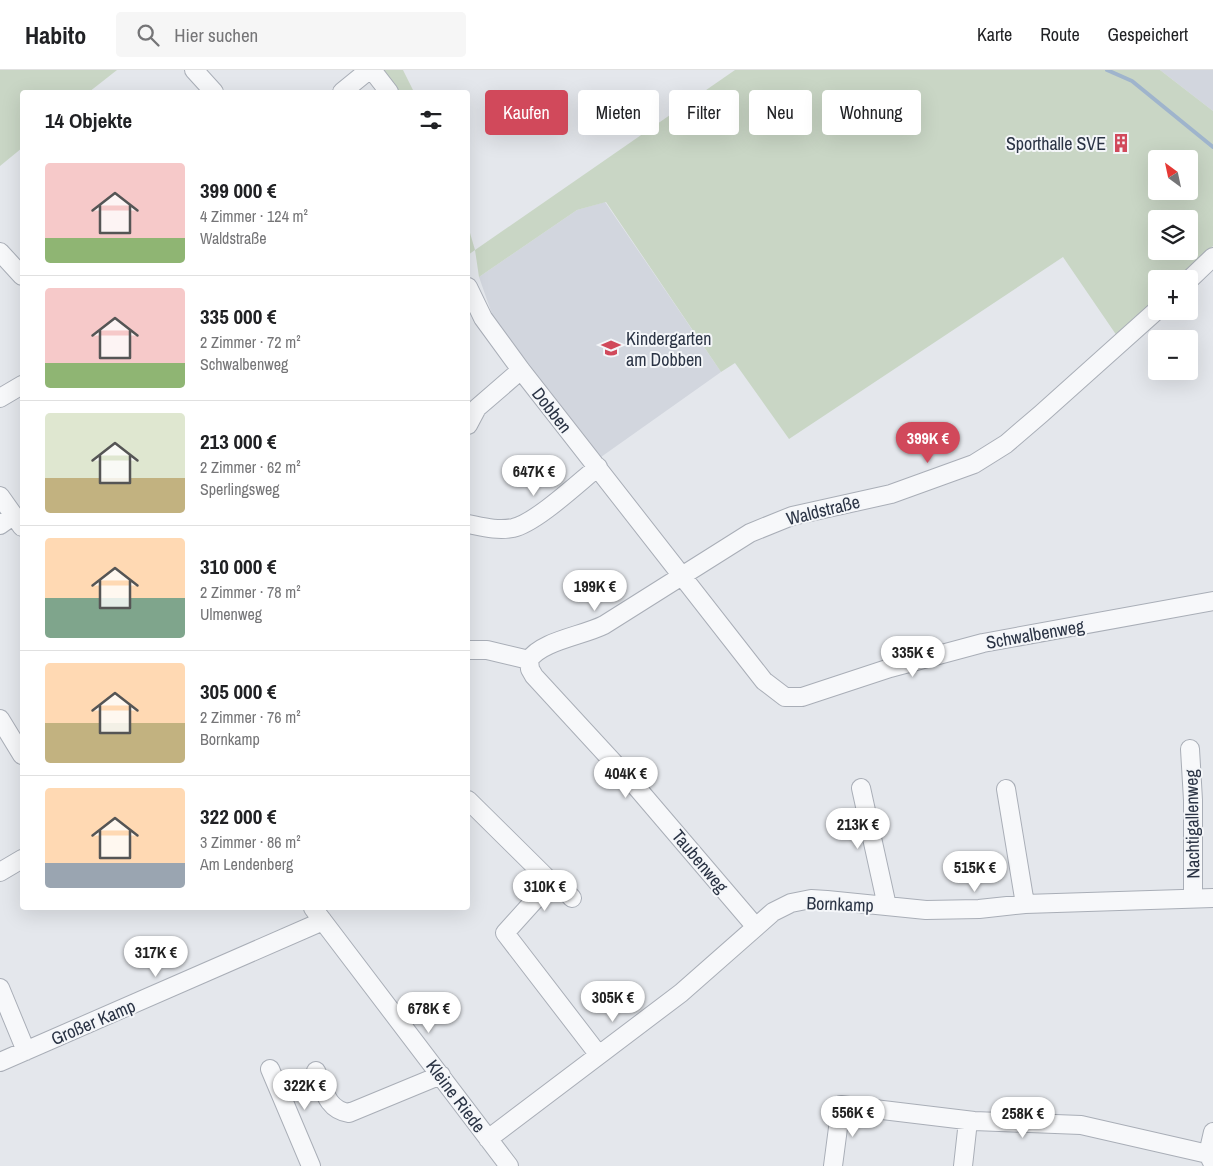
<!DOCTYPE html>
<html lang="de">
<head>
<meta charset="utf-8">
<style>
  body { margin:0; font-family:"Archivo Narrow",sans-serif; background:#f6f6f6; color:#202124; height:100vh; display:flex; flex-direction:column; font-size:19px; white-space:nowrap }
  * { box-sizing:border-box; margin:0 }
  p { font-size:16px; color:#757577 }
  .icon { flex:none; width:28px; height:28px; fill:none; stroke:currentColor; stroke-width:2; stroke-linecap:round; stroke-linejoin:round }
  .map { position:relative; flex:1; overflow:hidden }
  .details { position:absolute; left:20px; top:20px; width:450px; height:820px; display:flex; flex-direction:column; background:#fff; border-radius:5px; box-shadow:0 5px 20px #0002 }
  .details>* { flex:none }
  .hud { position:absolute; left:485px; top:20px; width:475px; height:45px; display:flex; gap:10px }
  .needle { width:32px; rotate:327deg }
  .buttons { position:absolute; left:1148px; top:80px; display:grid; gap:10px }
  .buttons a { display:grid; place-items:center; width:50px; height:50px; border-radius:5px; background:#fff; box-shadow:0 5px 20px #0002; font-size:25px }
  .price { position:absolute; translate:-50% -42px; padding:0 11px; border-radius:18px; background:#fff; color:#222; font-size:16px; line-height:32px; filter:drop-shadow(0 1px 2px #0008) }
  .price::after { content:''; position:absolute; left:50%; top:30px; width:15px; height:11px; margin-left:-8px; background:inherit; clip-path:polygon(0 0,100% 0,50% 100%) }
  .price.on { background:#d1495b; color:#fff }
  ul { padding:0; list-style:none }
  li { display:flex; align-items:center; gap:15px; height:125px; padding:0 25px }
  li+li { border-top:1px solid #e0e0e0 }
  li span { display:grid; place-items:center; flex:none; width:140px; height:100px; border-radius:5px; color:#555 }
  li>.icon { margin-inline-start:auto }
  span .icon { width:60px; height:60px; fill:#fffc; stroke-width:1 }
  li b { font-size:21px }
  h2 { display:flex; justify-content:space-between; align-items:center; height:60px; padding:0 25px; font-size:21px }
  .pill { padding:0 18px; border-radius:5px; background:#fff; box-shadow:0 5px 20px #0002; font-size:18px; line-height:45px }
  .pill.on { background:#d1495b; color:#fff }
  header { display:flex; align-items:center; gap:30px; box-sizing:border-box; height:70px; padding:0 25px; background:#fff; border-bottom:1px solid #e0e0e0 }
  header strong { font-size:24px }
  nav { display:flex; gap:28px; margin-inline-start:auto; font-size:18px }
  .search { width:350px; height:45px; background:#f6f6f6; display:flex; align-items:center; gap:12px; box-sizing:border-box; padding:0 18px; border-radius:5px; color:#757577; font-size:19px }
  .map>svg:first-child { display:block }
  .built { fill:#d2d6de }
  .green { fill:#c9d6c5; fill-rule:evenodd }
  .lines { fill:none; stroke-linecap:round; stroke-linejoin:round }
  .stream { stroke:#9fb4cc; stroke-width:4 }
  .minor-casing { stroke:#a9aeb7; stroke-width:20 }
  .minor { stroke:#f7f8fa; stroke-width:18 }
  .labels { text-anchor:middle; dominant-baseline:central; stroke-width:4; stroke-linejoin:round; paint-order:stroke }
  .poi-label { font-size:18px; fill:#2b3445; stroke:#f4f6f9; text-anchor:end }
  .street-label { font-size:18px; fill:#2b3445; stroke:#f4f6f9 }
</style>
</head>
<body>
<header>
<strong>Habito</strong>
<div class="search"><svg class="icon" aria-label="search" viewBox="0 0 24 24"><circle cx="10" cy="10" r="6"/><path d="M15 15l6 6"/></svg>Hier suchen</div>
<nav><a>Karte</a><a>Route</a><a>Gespeichert</a></nav>
</header>
<div class="map">
<svg width="1213" height="1096" viewBox="0 0 1213 1096">
  <rect width="100%" height="100%" fill="#e4e7ec"/>
  <path class="built" d="M 1160,0 L 1213,0 L 1213,41 Z
    M 605,132 L 721,302 L 601,387 L 493,247 L 479,207 L 577,140 Z"/>
  <path class="green" d="M 0,0 L 117,0 L 89,22 L 22,22 L 22,78 L 0,96 Z
    M 383,0 L 403,0 L 414,22 L 397,22 Z
    M 735,0 L 1160,0 L 1213,41 L 1213,176 L 1179,209 L 1156,209 L 1156,230 L 1117,266 L 1063,187 L 789,369 L 735,293 L 721,302 L 606,132 L 577,140 L 479,207 L 475,180 L 468,185 L 468,156 L 475,180 ZM 1156,89 L 1189,89 L 1189,121 L 1156,121 ZM 1156,149 L 1189,149 L 1189,181 L 1156,181 Z"/>
  <g class="lines">
    <path class="stream" d="M 1107,0 L 1132,11 L 1213,77"/>
    <g class="minor-casing">
      <path id="minor" d="M 194,0 L 214,22
        M 372,0 L 389,22
        M 342,22 L 369,0
        M 0,182 L 22,206
        M 1189,210 L 1213,187
        M 468,217 L 483,248 L 521,300 L 764,611 L 785,627 L 802,627 L 890,598 L 983,573 L 1213,531
        M 0,328 L 22,315
        M 468,355 L 477,338 L 521,300
        M 0,426 L 22,457
        M 468,454 C 483,457 497,461 513,458 C 536,453 578,413 598,397
        M 0,455 L 14,445
        M 468,580 L 487,580 L 529,590
        M 529,590 C 541,571 582,566 604,555 L 750,463 L 792,446 L 891,424 L 974,394 L 1006,374 L 1041,344 L 1156,241
        M 529,590 L 530,599 L 534,606 L 638,719 L 755,856
        M 0,649 L 22,685
        M 1190,679 L 1193,730 L 1193,828
        M 861,718 L 887,836
        M 1006,719 L 1025,834
        M 468,730 L 551,812 L 505,863 L 598,984
        M 0,802 L 22,789
        M 551,812 L 561,816 L 572,828
        M 313,838 L 509,1096
        M 0,918 L 26,981
        M 0,992 L 323,851
        M 270,999 L 311,1096
        M 316,1001 C 324,1020 327,1040 349,1043 L 441,1005
        M 1213,1062 L 1208,1084 L 1213,1094
        M 488,1069 L 681,923 L 773,842 L 791,833 L 811,829 L 827,830 L 926,840 L 979,839 L 1025,834 L 1213,828
        M 833,1096 L 841,1035 L 974,1051 L 1081,1055 L 1208,1084
        M 963,1096 L 968,1051"/>
    </g>
    <use href="#minor" class="minor"/>
  </g>
  <defs>
    <g id="building-bare" transform="scale(1.5)"><path d="M-4-6H4V6H1V3H-1V6H-4ZM-2.5-4.3h1.7v1.8h-1.7ZM.8-4.3h1.7v1.8H.8ZM-2.5-1h1.7V.8h-1.7ZM.8-1h1.7V.8H.8Z" fill="#d1495b" stroke="#f4f6f9" stroke-width="2.5" paint-order="stroke"/></g>
    <g id="school-bare" transform="scale(1.5)"><path d="M0-5L7-2L0 1L-7-2ZM-4 1L0 2.5L4 1V4Q0 6-4 4Z" fill="#d1495b" stroke="#f4f6f9" stroke-width="2.5" paint-order="stroke"/></g>
  </defs>
  <g fill-rule="evenodd">
    <use href="#building-bare" x="1121" y="73"/>
    <use href="#school-bare" x="611" y="278"/>
  </g>
  <g class="labels">
    <g class="poi-label">
      <text x="1106" y="73">Sporthalle SVE</text>
      <text x="626" y="268" text-anchor="start">Kindergarten<tspan x="626" dy="21">am Dobben</tspan></text>
    </g>
    <g class="street-label">
      <text transform="translate(552 340) rotate(52)">Dobben</text>
      <text transform="translate(823 440) rotate(-14)">Waldstraße</text>
      <text transform="translate(1035 564) rotate(-10)">Schwalbenweg</text>
      <text transform="translate(1192 754) rotate(-91)">Nachtigallenweg</text>
      <text transform="translate(700 791) rotate(50)">Taubenweg</text>
      <text transform="translate(840 834) rotate(2)">Bornkamp</text>
      <text transform="translate(93 952) rotate(-23)">Großer Kamp</text>
      <text transform="translate(456 1026) rotate(53)">Kleine Riede</text>
    </g>
  </g>
</svg>
<div class="buttons">
<a><svg class="needle" viewBox="-14 -14 28 28"><path d="M0-13l5 13h-10z" fill="#e53935"/><path d="M0 13l5-13h-10z" fill="#757577"/></svg></a>
<a><svg class="icon" aria-label="layers" viewBox="0 0 24 24"><path d="M12 4l9 5-9 5-9-5zM3 14l9 5 9-5"/></svg></a>
<a>+</a>
<a>−</a>
</div>
<b class="price on" style="left:928px;top:394px">399K €</b>
<b class="price" style="left:534px;top:427px">647K €</b>
<b class="price" style="left:595px;top:542px">199K €</b>
<b class="price" style="left:913px;top:608px">335K €</b>
<b class="price" style="left:626px;top:729px">404K €</b>
<b class="price" style="left:858px;top:780px">213K €</b>
<b class="price" style="left:975px;top:823px">515K €</b>
<b class="price" style="left:545px;top:842px">310K €</b>
<b class="price" style="left:156px;top:908px">317K €</b>
<b class="price" style="left:613px;top:953px">305K €</b>
<b class="price" style="left:429px;top:964px">678K €</b>
<b class="price" style="left:305px;top:1041px">322K €</b>
<b class="price" style="left:853px;top:1068px">556K €</b>
<b class="price" style="left:1023px;top:1069px">258K €</b>
<div class="hud">
<a class="pill on">Kaufen</a>
<a class="pill">Mieten</a>
<a class="pill">Filter</a>
<a class="pill">Neu</a>
<a class="pill">Wohnung</a>
</div>
<section class="details">
<h2>14 Objekte<svg class="icon" aria-label="filters" viewBox="0 0 24 24"><path d="M4 7h16M4 17h16"/><circle cx="9" cy="7" r="2"/><circle cx="15" cy="17" r="2"/></svg></h2>
<ul>
<li><span style="background:linear-gradient(#f6c9c9 75%,#8fb573 0)"><svg class="icon" aria-label="home" viewBox="0 0 24 24"><path d="M3 11l9-7 9 7M6 9v11h12V9"/></svg></span><div><b>399 000 €</b><p>4 Zimmer · 124 m²</p><p>Waldstraße</p></div></li>
<li><span style="background:linear-gradient(#f6c9c9 75%,#8fb573 0)"><svg class="icon" aria-label="home" viewBox="0 0 24 24"><path d="M3 11l9-7 9 7M6 9v11h12V9"/></svg></span><div><b>335 000 €</b><p>2 Zimmer · 72 m²</p><p>Schwalbenweg</p></div></li>
<li><span style="background:linear-gradient(#dfe7d0 65%,#c2b280 0)"><svg class="icon" aria-label="home" viewBox="0 0 24 24"><path d="M3 11l9-7 9 7M6 9v11h12V9"/></svg></span><div><b>213 000 €</b><p>2 Zimmer · 62 m²</p><p>Sperlingsweg</p></div></li>
<li><span style="background:linear-gradient(#ffd9b3 60%,#7fa58c 0)"><svg class="icon" aria-label="home" viewBox="0 0 24 24"><path d="M3 11l9-7 9 7M6 9v11h12V9"/></svg></span><div><b>310 000 €</b><p>2 Zimmer · 78 m²</p><p>Ulmenweg</p></div></li>
<li><span style="background:linear-gradient(#ffd9b3 60%,#c2b280 0)"><svg class="icon" aria-label="home" viewBox="0 0 24 24"><path d="M3 11l9-7 9 7M6 9v11h12V9"/></svg></span><div><b>305 000 €</b><p>2 Zimmer · 76 m²</p><p>Bornkamp</p></div></li>
<li><span style="background:linear-gradient(#ffd9b3 75%,#9aa5b1 0)"><svg class="icon" aria-label="home" viewBox="0 0 24 24"><path d="M3 11l9-7 9 7M6 9v11h12V9"/></svg></span><div><b>322 000 €</b><p>3 Zimmer · 86 m²</p><p>Am Lendenberg</p></div></li>
</ul>
</section>
</div>
</body>
</html>
